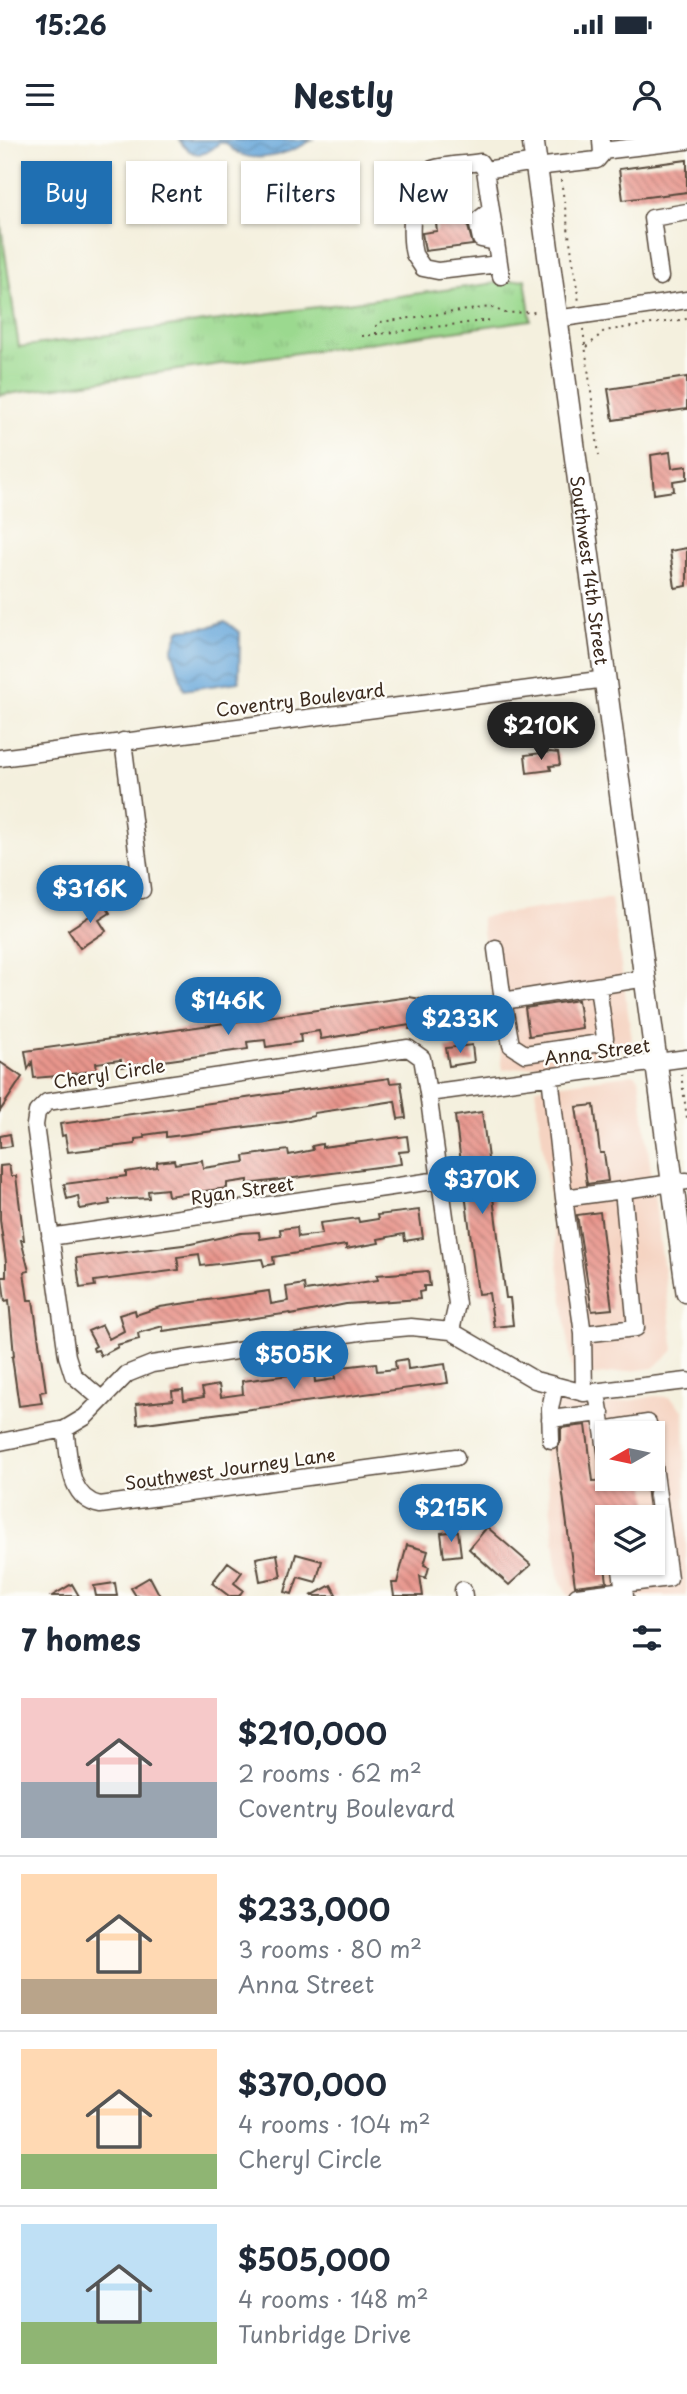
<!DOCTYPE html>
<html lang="en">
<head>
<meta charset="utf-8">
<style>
  body { margin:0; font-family:"Playpen Sans",sans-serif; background:#f6f6f7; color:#1f2937; height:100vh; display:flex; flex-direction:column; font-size:26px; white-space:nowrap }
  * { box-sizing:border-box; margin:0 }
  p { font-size:23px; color:#747a83 }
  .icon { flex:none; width:38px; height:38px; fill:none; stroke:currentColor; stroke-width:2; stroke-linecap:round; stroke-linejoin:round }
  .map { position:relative; height:1456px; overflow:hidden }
  .drawer { display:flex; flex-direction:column; background:#fff; flex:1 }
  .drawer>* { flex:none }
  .top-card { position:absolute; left:21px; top:21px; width:646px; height:63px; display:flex; gap:14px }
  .needle { width:46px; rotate:261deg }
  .controls { position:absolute; left:595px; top:1281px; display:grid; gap:14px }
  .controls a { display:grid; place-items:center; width:70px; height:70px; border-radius:0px; background:#fff; box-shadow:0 2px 5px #0004; font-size:35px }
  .price { position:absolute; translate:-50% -60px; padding:0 16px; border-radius:24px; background:#1f6fb2; color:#fff; font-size:23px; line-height:46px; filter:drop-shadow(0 2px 4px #0008) }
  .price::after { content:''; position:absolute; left:50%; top:42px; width:21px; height:16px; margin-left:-10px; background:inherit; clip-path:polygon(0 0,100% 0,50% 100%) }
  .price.selected { background:#222; color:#fff }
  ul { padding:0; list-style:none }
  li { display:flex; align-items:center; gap:21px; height:175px; padding:0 21px }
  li+li { border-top:2px solid #e0e1e3 }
  li span { display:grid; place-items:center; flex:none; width:196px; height:140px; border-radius:0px; color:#555 }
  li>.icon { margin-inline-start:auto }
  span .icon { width:84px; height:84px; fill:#fffc; stroke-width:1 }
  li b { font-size:30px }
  h2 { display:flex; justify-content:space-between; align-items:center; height:84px; padding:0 21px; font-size:30px }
  .tag { padding:0 24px; border-radius:0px; background:#fff; box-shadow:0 2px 5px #0004; font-size:24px; line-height:63px }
  .tag.selected { background:#1f6fb2; color:#fff }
  .status { display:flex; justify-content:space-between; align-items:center; height:49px; padding:0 35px; background:#fff; direction:ltr }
  .status svg { height:19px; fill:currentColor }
  header { display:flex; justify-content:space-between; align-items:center; height:91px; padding:0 21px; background:#fff; font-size:32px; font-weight:700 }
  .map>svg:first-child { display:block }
  .built { fill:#f5d3c1; fill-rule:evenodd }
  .park { fill:url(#park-tufts); stroke:#6b8256; stroke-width:2 }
  .water { fill:url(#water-waves); stroke:#51687c; stroke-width:2 }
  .building { fill:url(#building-back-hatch) }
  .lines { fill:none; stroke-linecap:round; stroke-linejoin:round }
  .minor-casing { stroke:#57483b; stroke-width:19 }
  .major-casing { stroke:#57483b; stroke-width:24 }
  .path { stroke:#57483b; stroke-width:2; stroke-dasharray:2 5; stroke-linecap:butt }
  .minor { stroke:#fff; stroke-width:16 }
  .major { stroke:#fff; stroke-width:21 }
  .labels { text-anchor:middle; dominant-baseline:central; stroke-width:5; stroke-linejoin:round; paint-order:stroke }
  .street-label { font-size:18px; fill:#3b2a1e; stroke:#fdfcf7 }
</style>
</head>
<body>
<div class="status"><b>15:26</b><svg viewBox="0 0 49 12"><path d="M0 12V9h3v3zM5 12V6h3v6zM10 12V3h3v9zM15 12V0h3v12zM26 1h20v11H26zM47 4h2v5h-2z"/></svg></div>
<header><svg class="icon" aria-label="menu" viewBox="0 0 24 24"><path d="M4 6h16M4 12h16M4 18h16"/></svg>Nestly<svg class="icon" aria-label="person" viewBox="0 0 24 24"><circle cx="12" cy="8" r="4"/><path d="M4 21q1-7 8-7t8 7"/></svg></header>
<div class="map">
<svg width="687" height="1456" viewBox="0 0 687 1456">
  <defs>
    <pattern id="park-tufts" width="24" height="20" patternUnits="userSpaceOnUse" patternTransform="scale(1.75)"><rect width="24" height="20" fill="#9bd98f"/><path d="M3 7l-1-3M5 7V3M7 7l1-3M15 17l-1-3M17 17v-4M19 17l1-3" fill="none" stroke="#86ba7b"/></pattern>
    <pattern id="water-waves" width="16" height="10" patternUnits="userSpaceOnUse" patternTransform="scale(1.75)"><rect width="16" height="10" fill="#67a7da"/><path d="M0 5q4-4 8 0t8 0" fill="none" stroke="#5688b0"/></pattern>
    <pattern id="building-back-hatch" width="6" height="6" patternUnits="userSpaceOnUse" patternTransform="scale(1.75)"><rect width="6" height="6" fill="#e8958c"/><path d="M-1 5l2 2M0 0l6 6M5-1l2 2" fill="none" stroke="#bd7a72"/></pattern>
  </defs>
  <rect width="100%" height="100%" fill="#fdfcf7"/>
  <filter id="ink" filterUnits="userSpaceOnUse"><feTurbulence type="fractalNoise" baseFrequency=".0143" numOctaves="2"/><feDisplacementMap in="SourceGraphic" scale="14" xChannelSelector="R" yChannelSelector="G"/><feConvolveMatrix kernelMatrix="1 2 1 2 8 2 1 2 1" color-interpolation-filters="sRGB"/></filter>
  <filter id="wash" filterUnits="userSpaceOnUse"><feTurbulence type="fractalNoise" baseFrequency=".00686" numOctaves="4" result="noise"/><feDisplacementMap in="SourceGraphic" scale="28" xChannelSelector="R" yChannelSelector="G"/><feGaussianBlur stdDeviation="1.57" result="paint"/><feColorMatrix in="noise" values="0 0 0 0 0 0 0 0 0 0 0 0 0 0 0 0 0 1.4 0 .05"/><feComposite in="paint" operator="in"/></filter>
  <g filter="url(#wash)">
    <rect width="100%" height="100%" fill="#f4f0de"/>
    <path class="built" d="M 611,758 L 632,899 L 618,913 L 503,930 L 481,777 Z
      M 634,934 L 639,938 L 674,1210 L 653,1228 L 573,1238 L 535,948 Z
      M 538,1254 L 594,1267 L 655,1256 L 670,1257 L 684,1271 L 687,1456 L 568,1456 L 558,1436 ZM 607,1293 L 653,1293 L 653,1339 L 607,1339 ZM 607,1377 L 653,1377 L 653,1423 L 607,1423 Z"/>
    <path class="park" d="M 0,79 L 19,207 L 525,139 L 531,180 L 0,255 Z"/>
    <path class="water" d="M 179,0 L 312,0 C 288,15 246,29 226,3 L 219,3 C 204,18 191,18 179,0 Z
      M 225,481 L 240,493 L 239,542 L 184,550 L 172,510 L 179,490 L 209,487 Z"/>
    <g id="blocks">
      <path class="building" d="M 687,20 L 687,52 L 623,60 L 619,29 Z
        M 466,45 L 470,74 L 467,83 L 473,105 L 425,111 L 422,93 L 437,91 L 432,50 Z
        M 687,237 L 687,269 L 613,280 L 608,249 Z
        M 670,312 L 672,328 L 687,326 L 687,339 L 673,341 L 674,351 L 654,354 L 651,315 Z
        M 687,408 L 687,446 L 675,448 L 670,411 Z
        M 550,612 L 558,613 L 560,625 L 550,626 L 551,630 L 527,633 L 525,615 Z
        M 102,760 L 110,773 L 99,780 L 106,791 L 80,808 L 68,790 L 91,775 L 88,770 Z
        M 409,857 L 427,860 L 422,891 L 409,889 L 410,885 L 321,899 L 319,891 L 300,894 L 301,902 L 266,907 L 265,900 L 247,902 L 248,909 L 121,927 L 121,920 L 96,923 L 97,930 L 58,936 L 34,938 L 32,922 L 28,929 L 25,911 Z
        M 578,860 L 582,888 L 529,896 L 525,868 Z
        M 472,905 L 474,922 L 449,926 L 446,908 Z
        M 0,922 L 22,937 L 0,971 Z
        M 389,938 L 390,943 L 401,942 L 406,978 L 398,979 L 395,961 L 314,973 L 314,976 L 285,982 L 166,997 L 166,992 L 144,995 L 145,998 L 135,999 L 135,1004 L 68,1012 L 65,995 L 62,996 L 60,984 Z
        M 594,965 L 600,1013 L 604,1013 L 608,1041 L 587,1044 L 576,967 Z
        M 482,972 L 506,1158 L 510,1158 L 513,1185 L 494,1187 L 489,1153 L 478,1154 L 455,976 Z
        M 10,994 L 12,1006 L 0,1008 L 0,996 Z
        M 407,996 L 409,1011 L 399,1012 L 401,1024 L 248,1044 L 248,1040 L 227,1043 L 227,1048 L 168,1056 L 167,1049 L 148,1051 L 149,1058 L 109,1060 L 110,1064 L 80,1069 L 78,1056 L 67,1059 L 64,1044 L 126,1036 L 126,1032 L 157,1027 L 157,1022 L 174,1020 L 175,1024 L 202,1020 L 203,1028 L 245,1022 L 244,1016 L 288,1010 L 289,1015 L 313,1010 L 312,1006 L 322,1004 L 322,1007 Z
        M 9,1025 L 11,1036 L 16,1036 L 24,1100 L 21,1100 L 29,1131 L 24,1132 L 28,1160 L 33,1160 L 46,1251 L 40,1252 L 42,1263 L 19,1266 L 12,1217 L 14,1216 L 9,1160 L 5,1161 L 2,1137 L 6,1137 L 6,1122 L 0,1080 L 0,1026 Z
        M 419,1070 L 423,1098 L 405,1101 L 404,1094 L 378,1099 L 379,1103 L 362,1106 L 346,1109 L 346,1105 L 273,1117 L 274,1124 L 264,1126 L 262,1119 L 201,1126 L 199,1114 L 177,1117 L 179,1130 L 94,1141 L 95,1146 L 80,1148 L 76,1118 L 191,1104 L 241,1093 L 259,1092 L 260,1099 L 281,1096 L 280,1089 L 297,1087 L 298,1097 L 322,1094 L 320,1083 L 358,1078 L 359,1082 L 378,1079 L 377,1075 Z
        M 600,1072 L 612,1169 L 592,1171 L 577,1075 Z
        M 428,1131 L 430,1146 L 424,1146 L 424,1151 L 419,1152 L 420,1159 L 346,1164 L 291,1175 L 290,1173 L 163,1191 L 163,1186 L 138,1193 L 139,1199 L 117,1205 L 118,1207 L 101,1216 L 98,1210 L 94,1211 L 93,1208 L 96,1206 L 88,1191 L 102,1185 L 109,1199 L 124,1191 L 119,1175 L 135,1170 L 136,1175 L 160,1167 L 269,1151 L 271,1164 L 288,1161 L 286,1147 L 304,1144 L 305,1151 L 378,1140 L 377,1135 Z
        M 407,1219 L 408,1229 L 445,1224 L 448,1243 L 138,1284 L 136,1264 L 173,1260 L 172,1251 L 183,1250 L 184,1260 L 204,1257 L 202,1248 L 219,1245 L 221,1257 L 243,1254 L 242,1241 L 314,1232 L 315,1242 L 335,1239 L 334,1228 L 376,1223 L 377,1231 L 396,1229 L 395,1221 Z
        M 586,1285 L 593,1341 L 645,1339 L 650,1377 L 607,1377 L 607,1397 L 601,1397 L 607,1442 L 575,1446 L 557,1309 L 561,1300 L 561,1288 Z
        M 487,1387 L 531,1425 L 509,1445 L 469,1409 Z
        M 458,1391 L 461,1415 L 444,1417 L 441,1393 Z
        M 407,1405 L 428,1411 L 424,1425 L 429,1427 L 426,1438 L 420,1436 L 423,1456 L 394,1456 L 392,1443 L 397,1443 Z
        M 277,1414 L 281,1437 L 260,1441 L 256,1418 Z
        M 296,1414 L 322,1421 L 316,1442 L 298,1437 L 292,1454 L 285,1452 Z
        M 228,1422 L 242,1432 L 234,1443 L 243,1450 L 239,1456 L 229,1456 L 212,1443 Z
        M 150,1437 L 160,1456 L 136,1456 L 131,1448 Z
        M 115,1443 L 117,1456 L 96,1456 L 94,1446 Z
        M 72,1444 L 79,1456 L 52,1456 Z
        M 331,1445 L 337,1456 L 311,1456 Z"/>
    </g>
  </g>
  <g filter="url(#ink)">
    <use href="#blocks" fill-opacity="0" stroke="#57483b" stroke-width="2"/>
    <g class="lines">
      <g class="minor-casing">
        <path id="minor" d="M 602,11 L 687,1
          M 536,27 L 597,20 L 602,14 L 601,0
          M 485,30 L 501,136
          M 491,70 L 477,81 L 481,99 L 496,102
          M 499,124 L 438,131 L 423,128 C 421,124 416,118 414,114 C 409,96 411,39 430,30 C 443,24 465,25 480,22 L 485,30 L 536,22
          M 660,137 L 652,78 L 687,72
          M 556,179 L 687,160
          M 123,601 L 142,750
          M 0,618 L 606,539
          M 496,809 L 503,861
          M 598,846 L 605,898 L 600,903 L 525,914 L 511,905 L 503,861 L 646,838
          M 550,936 L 564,1058 L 623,1050
          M 428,953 L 687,918
          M 564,1058 L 583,1194
          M 50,1097 L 439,1040
          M 584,1253 L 583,1194 L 636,1188 L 623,1050 L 687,1041
          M 597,1253 L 603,1290 L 648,1283 L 650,1293
          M 100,1258 L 73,1235 L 67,1216 L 35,985 L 37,972 L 47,962 L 408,908 L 422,918 L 428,953 L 457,1164 L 451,1191
          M 550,1279 L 601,1273
          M 65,1289 C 70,1318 67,1358 100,1365 L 456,1317
          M 603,1290 L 607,1317
          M 551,1300 L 550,1269 L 555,1245
          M 0,1302 L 65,1289 L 85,1277 L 127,1234 L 152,1224 L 366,1191 L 411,1187 L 451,1191 L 535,1240 L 584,1253 L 687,1241
          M 620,1423 L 623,1444
          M 463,1450 L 464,1456
          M 577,1456 L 624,1450
          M 625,1456 L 623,1444 L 669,1438 L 653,1318"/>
      </g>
      <g class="major-casing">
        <g id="major">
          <path id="s1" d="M 533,0 L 687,1152"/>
        </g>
      </g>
      <path class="path" d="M 561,40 L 579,162
        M 583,189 L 599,315
        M 376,194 L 376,186 L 381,182 L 490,167 L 505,173 L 537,172
        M 362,196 L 491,180
        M 587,207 L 604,191 L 687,179
        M 681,934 L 687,978"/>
      <use href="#minor" class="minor"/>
      <use href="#major" class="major"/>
    </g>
  </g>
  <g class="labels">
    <g class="street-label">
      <text stroke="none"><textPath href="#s1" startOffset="434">Southwest 14th Street</textPath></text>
      <text transform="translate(300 559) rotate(-7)">Coventry Boulevard</text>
      <text transform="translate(597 911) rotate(-7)">Anna Street</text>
      <text transform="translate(109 933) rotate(-9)">Cheryl Circle</text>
      <text transform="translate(242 1050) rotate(-8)">Ryan Street</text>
      <text transform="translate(230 1328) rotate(-8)">Southwest Journey Lane</text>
    </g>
  </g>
</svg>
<div class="controls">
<a><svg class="needle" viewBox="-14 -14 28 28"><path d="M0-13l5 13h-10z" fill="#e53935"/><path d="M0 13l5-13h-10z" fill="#747a83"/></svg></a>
<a><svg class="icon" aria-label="layers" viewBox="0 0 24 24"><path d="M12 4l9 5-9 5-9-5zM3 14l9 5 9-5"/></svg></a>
</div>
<b class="price selected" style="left:541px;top:622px">$210K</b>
<b class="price" style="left:90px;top:785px">$316K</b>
<b class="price" style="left:228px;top:897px">$146K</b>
<b class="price" style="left:460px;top:915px">$233K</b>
<b class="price" style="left:482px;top:1076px">$370K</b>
<b class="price" style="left:294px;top:1251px">$505K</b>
<b class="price" style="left:451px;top:1404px">$215K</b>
<div class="top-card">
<a class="tag selected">Buy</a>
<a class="tag">Rent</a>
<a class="tag">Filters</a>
<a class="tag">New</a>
</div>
</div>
<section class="drawer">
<h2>7 homes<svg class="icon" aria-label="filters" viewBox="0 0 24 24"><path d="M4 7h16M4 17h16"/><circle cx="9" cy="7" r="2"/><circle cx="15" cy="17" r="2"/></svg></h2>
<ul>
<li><span style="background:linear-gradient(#f6c9c9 60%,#9aa5b1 0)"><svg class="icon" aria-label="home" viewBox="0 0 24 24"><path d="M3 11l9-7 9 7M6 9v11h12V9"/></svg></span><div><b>$210,000</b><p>2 rooms · 62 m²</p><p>Coventry Boulevard</p></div></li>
<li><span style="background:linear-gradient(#ffd9b3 75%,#b9a48a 0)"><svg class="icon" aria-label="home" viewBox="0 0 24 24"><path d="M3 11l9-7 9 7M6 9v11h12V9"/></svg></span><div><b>$233,000</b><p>3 rooms · 80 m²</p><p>Anna Street</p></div></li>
<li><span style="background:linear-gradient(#ffd9b3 75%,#8fb573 0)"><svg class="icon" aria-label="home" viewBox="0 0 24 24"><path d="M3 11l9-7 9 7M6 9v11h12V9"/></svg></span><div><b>$370,000</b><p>4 rooms · 104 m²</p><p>Cheryl Circle</p></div></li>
<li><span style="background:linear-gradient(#bfe0f5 70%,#8fb573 0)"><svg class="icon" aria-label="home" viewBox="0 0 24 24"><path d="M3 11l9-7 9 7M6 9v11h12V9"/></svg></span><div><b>$505,000</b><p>4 rooms · 148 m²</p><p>Tunbridge Drive</p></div></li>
</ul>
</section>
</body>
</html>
